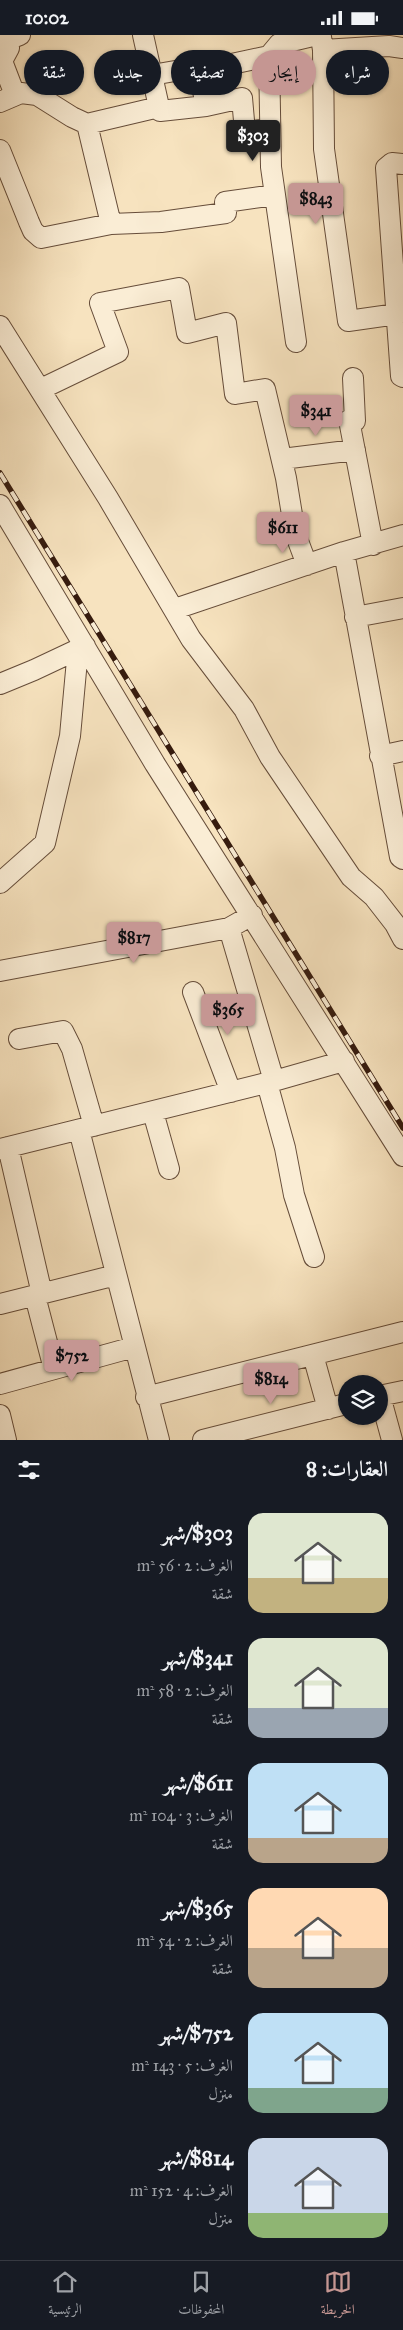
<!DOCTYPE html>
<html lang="ar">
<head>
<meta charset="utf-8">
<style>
  body { margin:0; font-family:"IM FELL Great Primer",Amiri,serif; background:#20242c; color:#f1f3f6; direction:rtl; height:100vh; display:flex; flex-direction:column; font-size:19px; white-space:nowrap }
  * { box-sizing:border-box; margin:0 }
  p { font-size:16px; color:#9ea1a6 }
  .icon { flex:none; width:28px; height:28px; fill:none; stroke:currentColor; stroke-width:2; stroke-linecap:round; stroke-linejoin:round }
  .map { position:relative; height:1405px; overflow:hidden; direction:ltr }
  .details { display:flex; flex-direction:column; background:#171b24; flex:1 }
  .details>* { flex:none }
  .hud { position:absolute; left:15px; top:15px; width:374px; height:45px; direction:rtl; display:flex; gap:10px }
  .tools { position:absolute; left:338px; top:1340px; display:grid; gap:10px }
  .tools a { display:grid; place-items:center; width:50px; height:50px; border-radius:50%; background:#171b24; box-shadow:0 1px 4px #0004; font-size:25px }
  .price { position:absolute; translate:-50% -42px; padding:0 11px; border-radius:5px; background:#c59692; color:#111; font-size:16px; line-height:32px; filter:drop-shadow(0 1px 2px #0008) }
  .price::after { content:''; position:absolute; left:50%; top:30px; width:15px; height:11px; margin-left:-8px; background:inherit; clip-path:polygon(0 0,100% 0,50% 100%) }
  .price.on { background:#222; color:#fff }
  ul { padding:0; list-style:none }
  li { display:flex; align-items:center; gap:15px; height:125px; padding:0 15px }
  li span { display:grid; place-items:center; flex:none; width:140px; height:100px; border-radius:15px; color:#555 }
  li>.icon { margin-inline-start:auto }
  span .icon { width:60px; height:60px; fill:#fffc; stroke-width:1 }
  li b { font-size:21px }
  h2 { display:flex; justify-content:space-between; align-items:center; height:60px; padding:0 15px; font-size:21px }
  .pill { padding:0 18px; border-radius:22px; background:#171b24; box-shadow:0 1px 4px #0004; font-size:18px; line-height:45px }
  .pill.on { background:#c59692; color:#111 }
  .status { display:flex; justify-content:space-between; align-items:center; height:35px; padding:0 25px; background:#171b24; direction:ltr }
  .status svg { height:14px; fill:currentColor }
  .tab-bar { display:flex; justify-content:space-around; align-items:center; height:70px; border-top:1px solid #363941; background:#171b24; font-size:14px; color:#9ea1a6 }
  .tab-bar a { display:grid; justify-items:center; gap:2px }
  .tab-bar .on { color:#c59692 }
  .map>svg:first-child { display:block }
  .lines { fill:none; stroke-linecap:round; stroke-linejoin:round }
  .minor-casing { stroke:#664d3a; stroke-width:22 }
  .minor { stroke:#faedd5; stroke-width:20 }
  .rail-casing { stroke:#361b0e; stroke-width:5.5 }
  .rail { stroke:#faedd5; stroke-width:4; stroke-dasharray:11; stroke-linecap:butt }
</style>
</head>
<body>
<div class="status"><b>10:02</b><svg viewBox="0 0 49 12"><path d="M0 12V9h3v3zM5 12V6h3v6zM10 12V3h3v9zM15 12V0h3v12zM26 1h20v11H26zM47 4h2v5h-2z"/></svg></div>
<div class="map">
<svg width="403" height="1405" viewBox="0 0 403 1405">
  <rect width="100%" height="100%" fill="#f7e3bf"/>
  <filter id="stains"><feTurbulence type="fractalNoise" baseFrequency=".004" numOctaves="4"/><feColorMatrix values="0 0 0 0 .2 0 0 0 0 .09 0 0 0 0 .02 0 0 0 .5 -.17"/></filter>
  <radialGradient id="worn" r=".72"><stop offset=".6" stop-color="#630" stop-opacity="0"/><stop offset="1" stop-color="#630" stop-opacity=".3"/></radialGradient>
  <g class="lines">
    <g class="minor-casing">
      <path id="minor" d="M 321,2 L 323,15 L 389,11 L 403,13
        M 323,15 L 324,114 L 348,286 L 397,279
        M 152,40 L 198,32 L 199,36 L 269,21
        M 15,60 L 2,26 L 9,13 L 7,5 L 20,0
        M 0,67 L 21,58 L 37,60 L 72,82 L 87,89 L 159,72 L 143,0
        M 206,71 L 242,63 L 245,97 L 270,94
        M 159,72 L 160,76 L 206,71 L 199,36
        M 0,115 L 29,187 L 33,196 L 41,203 L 111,189 L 87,89
        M 403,129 L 392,128 L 386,133 L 401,341 L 403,342
        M 111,189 L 161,187 L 226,178 L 225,167 L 275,160
        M 0,291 L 108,463 L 191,604 L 244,674 L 270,722 L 351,842 L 374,862 L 395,889 L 403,904
        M 296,307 L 271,132 L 269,21 L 279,9 L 317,0
        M 353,343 L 355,386 L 349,385 L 373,510
        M 41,354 L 118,317 L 100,268 L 179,253 L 187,298 L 226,288 L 235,359 L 265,354 L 286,443 L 295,498 L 307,530
        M 282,424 L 355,415
        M 0,470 L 155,729 L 403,1121
        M 344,517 L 400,822 L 403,824
        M 175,574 L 344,517 L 403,500
        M 355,582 L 403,573
        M 0,649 L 34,635 L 85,611
        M 380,721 L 403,716
        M 0,848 L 45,808 L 70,701 L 78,614
        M 229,893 L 274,1046
        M 0,936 L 229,893 L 252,880
        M 193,957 L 231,1057
        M 19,1004 L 63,996 L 72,1014 L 94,1091
        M 267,1048 L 285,1113 L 294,1160 L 314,1222
        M 153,1077 L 169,1134
        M 79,1095 L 159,1405
        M 8,1112 L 42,1259
        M 0,1114 L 274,1046 L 344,1026
        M 35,1261 L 54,1334
        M 0,1269 L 116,1240
        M 313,1320 L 328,1374
        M 0,1349 L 134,1312
        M 379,1361 L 403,1356
        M 380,1361 L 392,1405
        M 146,1362 L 403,1297
        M 0,1380 L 6,1405
        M 203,1405 L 346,1369"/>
    </g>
    <use href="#minor" class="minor"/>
    <g class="rail-casing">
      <path id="rail" d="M 0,438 L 403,1093"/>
    </g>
    <use href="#rail" class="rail"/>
  </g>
  <rect width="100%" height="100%" filter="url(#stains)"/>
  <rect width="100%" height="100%" fill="url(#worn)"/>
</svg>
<div class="tools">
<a><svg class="icon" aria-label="layers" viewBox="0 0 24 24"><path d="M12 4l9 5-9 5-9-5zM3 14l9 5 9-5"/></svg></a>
</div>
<b class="price on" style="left:253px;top:127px">$303</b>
<b class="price" style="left:316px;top:190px">$843</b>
<b class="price" style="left:316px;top:402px">$341</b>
<b class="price" style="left:283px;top:519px">$611</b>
<b class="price" style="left:134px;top:929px">$817</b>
<b class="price" style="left:228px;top:1001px">$365</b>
<b class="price" style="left:72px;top:1347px">$752</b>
<b class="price" style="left:271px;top:1370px">$814</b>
<div class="hud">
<a class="pill">شراء</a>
<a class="pill on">إيجار</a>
<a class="pill">تصفية</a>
<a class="pill">جديد</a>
<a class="pill">شقة</a>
</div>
</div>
<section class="details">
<h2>العقارات: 8<svg class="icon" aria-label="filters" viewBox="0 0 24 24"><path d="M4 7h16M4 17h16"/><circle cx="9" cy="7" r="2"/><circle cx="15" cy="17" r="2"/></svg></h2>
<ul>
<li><span style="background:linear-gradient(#dfe7d0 65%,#c2b280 0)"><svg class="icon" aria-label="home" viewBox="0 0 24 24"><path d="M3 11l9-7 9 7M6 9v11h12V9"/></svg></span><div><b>$303/شهر</b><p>الغرف: 2 · 56 m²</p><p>شقة</p></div></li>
<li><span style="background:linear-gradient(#dfe7d0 70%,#9aa5b1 0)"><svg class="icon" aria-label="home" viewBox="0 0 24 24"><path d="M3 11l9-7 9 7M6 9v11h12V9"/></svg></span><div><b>$341/شهر</b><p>الغرف: 2 · 58 m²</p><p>شقة</p></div></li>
<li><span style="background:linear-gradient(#bfe0f5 75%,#b9a48a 0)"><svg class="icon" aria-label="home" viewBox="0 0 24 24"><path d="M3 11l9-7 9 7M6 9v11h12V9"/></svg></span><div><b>$611/شهر</b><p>الغرف: 3 · 104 m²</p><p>شقة</p></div></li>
<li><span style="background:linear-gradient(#ffd9b3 60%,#b9a48a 0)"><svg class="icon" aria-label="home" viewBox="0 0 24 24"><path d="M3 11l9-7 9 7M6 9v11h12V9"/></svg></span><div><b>$365/شهر</b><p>الغرف: 2 · 54 m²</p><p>شقة</p></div></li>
<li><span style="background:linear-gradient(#bfe0f5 75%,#7fa58c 0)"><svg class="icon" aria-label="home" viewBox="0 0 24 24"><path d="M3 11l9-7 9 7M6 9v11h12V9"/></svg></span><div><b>$752/شهر</b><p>الغرف: 5 · 143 m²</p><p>منزل</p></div></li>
<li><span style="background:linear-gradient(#c9d6e8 75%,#8fb573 0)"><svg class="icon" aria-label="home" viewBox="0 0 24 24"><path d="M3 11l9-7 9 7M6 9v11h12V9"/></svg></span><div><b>$814/شهر</b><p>الغرف: 4 · 152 m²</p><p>منزل</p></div></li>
</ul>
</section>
<nav class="tab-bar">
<a class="on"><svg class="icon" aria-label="map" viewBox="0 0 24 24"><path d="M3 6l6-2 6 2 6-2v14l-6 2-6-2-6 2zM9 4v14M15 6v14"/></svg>الخريطة</a>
<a><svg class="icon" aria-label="saved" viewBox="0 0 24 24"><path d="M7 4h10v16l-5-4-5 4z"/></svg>المحفوظات</a>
<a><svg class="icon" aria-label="home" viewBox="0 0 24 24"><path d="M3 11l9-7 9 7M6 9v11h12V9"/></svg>الرئيسية</a>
</nav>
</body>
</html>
